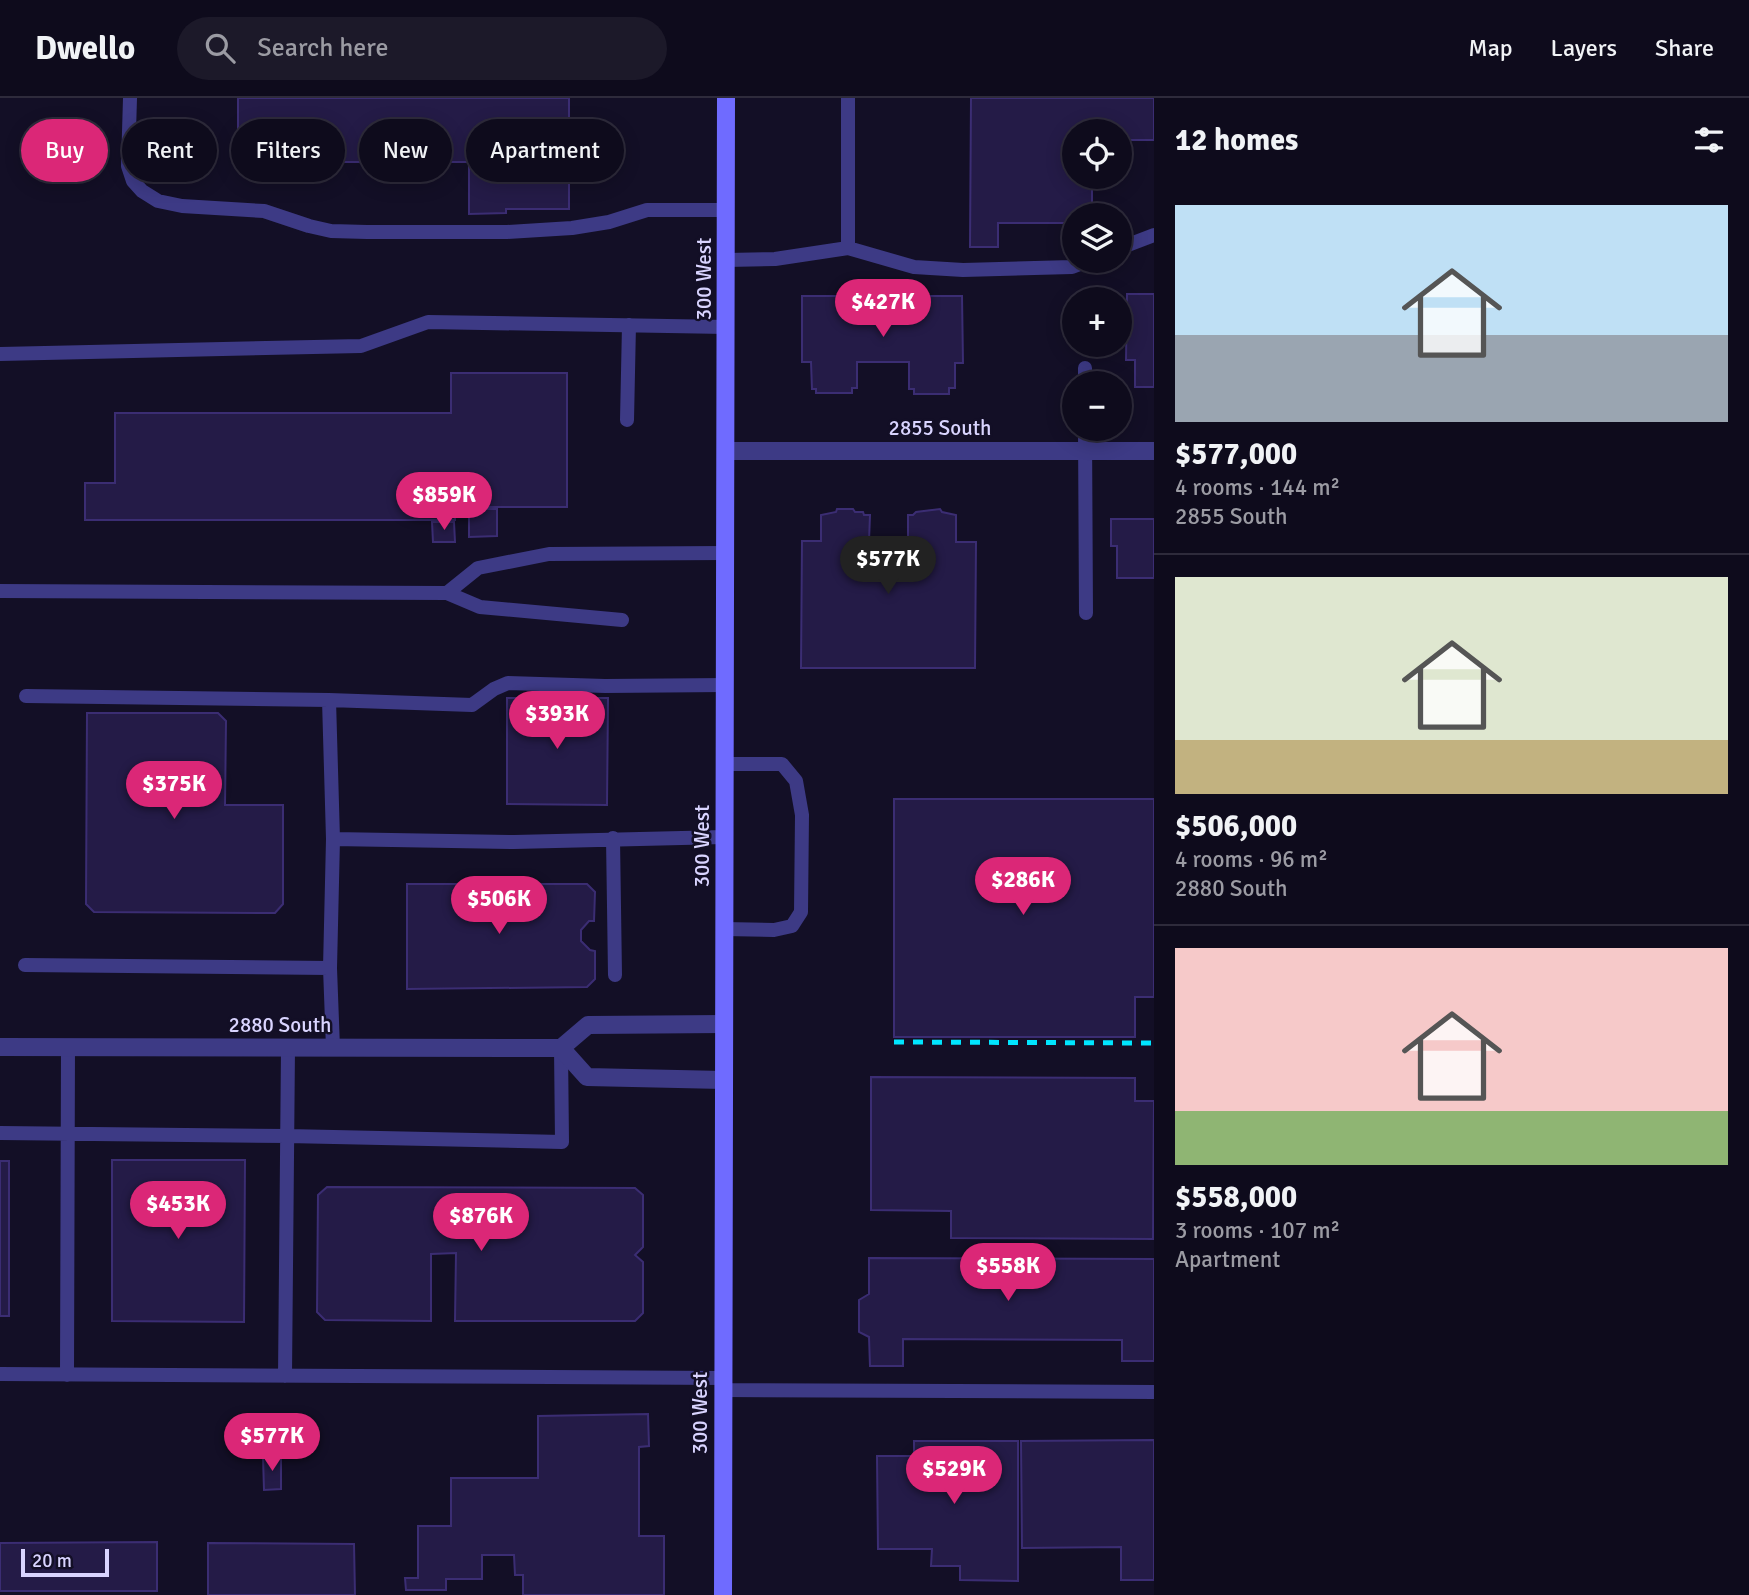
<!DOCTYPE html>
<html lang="en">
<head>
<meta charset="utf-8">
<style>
  body { margin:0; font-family:Signika,sans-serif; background:#1c1929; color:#f1f3f6; height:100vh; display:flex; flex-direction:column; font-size:26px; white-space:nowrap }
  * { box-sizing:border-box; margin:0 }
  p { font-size:23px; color:#9b9ba3 }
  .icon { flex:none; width:38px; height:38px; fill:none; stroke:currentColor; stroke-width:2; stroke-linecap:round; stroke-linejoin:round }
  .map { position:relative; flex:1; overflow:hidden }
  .details { display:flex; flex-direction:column; background:#0e0b1c; width:595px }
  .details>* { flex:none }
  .top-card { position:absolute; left:21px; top:21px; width:665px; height:63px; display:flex; gap:14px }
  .controls { position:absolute; left:1062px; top:21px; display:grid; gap:14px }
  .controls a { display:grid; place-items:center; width:70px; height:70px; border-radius:50%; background:#0e0b1c; box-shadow:0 4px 18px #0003,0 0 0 2px #2e2b3b; font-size:35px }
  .scale { position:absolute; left:21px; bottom:18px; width:88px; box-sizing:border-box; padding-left:7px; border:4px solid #d9d4ff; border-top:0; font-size:19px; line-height:24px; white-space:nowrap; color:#d9d4ff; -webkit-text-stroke:5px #130f26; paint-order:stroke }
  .price { position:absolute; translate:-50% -60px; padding:0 16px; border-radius:24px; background:#db2777; color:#fff; font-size:23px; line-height:46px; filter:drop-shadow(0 2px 4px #0008) }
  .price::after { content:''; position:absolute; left:50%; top:42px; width:21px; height:16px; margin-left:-10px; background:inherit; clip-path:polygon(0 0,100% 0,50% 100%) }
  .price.on { background:#222; color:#fff }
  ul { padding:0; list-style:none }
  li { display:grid; align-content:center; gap:14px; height:371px; padding:0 21px }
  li+li { border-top:2px solid #2e2b3b }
  li span { display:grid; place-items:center; height:217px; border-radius:0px; color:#555 }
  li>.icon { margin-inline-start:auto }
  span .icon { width:126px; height:126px; fill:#fffc; stroke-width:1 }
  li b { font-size:30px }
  h2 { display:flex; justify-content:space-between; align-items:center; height:84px; padding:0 21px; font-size:30px }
  .chip { padding:0 24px; border-radius:32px; background:#0e0b1c; box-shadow:0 4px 18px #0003,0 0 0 2px #2e2b3b; font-size:24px; line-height:63px }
  .chip.on { background:#db2777; color:#fff }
  header { display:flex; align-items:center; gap:42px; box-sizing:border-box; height:98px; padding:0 35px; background:#0e0b1c; border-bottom:2px solid #2e2b3b }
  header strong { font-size:33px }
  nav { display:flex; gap:38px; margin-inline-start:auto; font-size:24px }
  .search { width:490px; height:63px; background:#1c1929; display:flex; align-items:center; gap:18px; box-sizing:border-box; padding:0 24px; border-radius:38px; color:#9b9ba3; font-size:26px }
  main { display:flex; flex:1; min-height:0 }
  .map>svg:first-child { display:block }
  .building { fill:#241b47; stroke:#3b2d73; stroke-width:2 }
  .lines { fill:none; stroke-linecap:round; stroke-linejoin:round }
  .service { stroke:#3d3a85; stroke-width:14 }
  .minor { stroke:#3d3a85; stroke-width:18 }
  .secondary { stroke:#6f6bff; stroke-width:18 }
  .rail { stroke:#00e5ff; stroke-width:5; stroke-dasharray:10 9; stroke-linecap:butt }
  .labels { text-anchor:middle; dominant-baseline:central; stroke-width:5; stroke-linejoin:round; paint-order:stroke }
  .street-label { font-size:21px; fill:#d9d4ff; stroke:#130f26 }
</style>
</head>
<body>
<header>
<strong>Dwello</strong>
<div class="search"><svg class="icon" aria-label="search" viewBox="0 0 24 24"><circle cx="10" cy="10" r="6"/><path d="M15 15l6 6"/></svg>Search here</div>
<nav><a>Map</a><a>Layers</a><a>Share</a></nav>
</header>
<main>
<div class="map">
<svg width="1154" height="1497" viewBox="0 0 1154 1497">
  <rect width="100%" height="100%" fill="#130f26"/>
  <path class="building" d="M 238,0 L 569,0 L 569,111 L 506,111 L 506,115 L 469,116 L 469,64 L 238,64 Z
    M 971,0 L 1154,0 L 1154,42 L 1120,42 L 1120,33 L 1074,33 L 1074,79 L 1092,79 L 1092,117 L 1074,117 L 1074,125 L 998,125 L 998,149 L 970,149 Z
    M 1127,196 L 1154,196 L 1154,289 L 1135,289 L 1135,262 L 1126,262 Z
    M 802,198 L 962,198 L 963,265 L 955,265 L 955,290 L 949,290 L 949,296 L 914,296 L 914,291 L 909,291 L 909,264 L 857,264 L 857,290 L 852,290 L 852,295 L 816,295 L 816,291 L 812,291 L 811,264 L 802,264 Z
    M 451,275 L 567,275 L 567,409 L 455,409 L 455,422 L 85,422 L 85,385 L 115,385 L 115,315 L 451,315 Z
    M 469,411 L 497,411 L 497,438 L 469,439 Z
    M 837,411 L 853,411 L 855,414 L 863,414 L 864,417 L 870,417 L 869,443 L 908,443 L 908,417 L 913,417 L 916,414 L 940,411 L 942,414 L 956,417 L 956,444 L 976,444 L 975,570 L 801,570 L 802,443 L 821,443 L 821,417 L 836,414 Z
    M 1111,421 L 1154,421 L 1154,480 L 1117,480 L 1117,448 L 1111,448 Z
    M 432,424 L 454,424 L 455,444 L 433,444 Z
    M 507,600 L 608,600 L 607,707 L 507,706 Z
    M 87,615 L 218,615 L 226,623 L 225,707 L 283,707 L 283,806 L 275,815 L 94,814 L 86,806 Z
    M 894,701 L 1154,701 L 1154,899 L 1135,899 L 1135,939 L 894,939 Z
    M 407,786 L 587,786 L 595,794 L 594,823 L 589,823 L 581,832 L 581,843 L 590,852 L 595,853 L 595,881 L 587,889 L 407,891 Z
    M 871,979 L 1135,980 L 1135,1003 L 1154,1003 L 1153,1141 L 951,1140 L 951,1113 L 871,1112 Z
    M 112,1062 L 245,1062 L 244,1224 L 112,1223 Z
    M 0,1063 L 9,1063 L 9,1218 L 0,1218 Z
    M 327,1089 L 635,1090 L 643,1097 L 643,1149 L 635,1157 L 643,1164 L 643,1215 L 635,1223 L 455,1223 L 456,1155 L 431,1156 L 431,1223 L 325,1222 L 317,1214 L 318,1097 Z
    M 869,1160 L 1154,1161 L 1154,1263 L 1122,1263 L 1122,1242 L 903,1241 L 903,1268 L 870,1268 L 869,1239 L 859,1234 L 859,1202 L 869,1196 Z
    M 648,1316 L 649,1348 L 639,1349 L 639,1438 L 664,1438 L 664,1497 L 523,1497 L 523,1477 L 515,1477 L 514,1457 L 482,1457 L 482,1481 L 446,1481 L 446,1492 L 406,1492 L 405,1480 L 418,1480 L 418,1428 L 451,1428 L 451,1380 L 538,1380 L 538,1318 Z
    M 1154,1342 L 1154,1482 L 1121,1482 L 1121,1449 L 1022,1450 L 1021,1343 Z
    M 914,1343 L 1018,1343 L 1018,1483 L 960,1482 L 960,1468 L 931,1468 L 932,1451 L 878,1451 L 877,1358 L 914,1358 Z
    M 263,1359 L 281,1359 L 281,1391 L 264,1392 Z
    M 157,1444 L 157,1493 L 0,1493 L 0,1445 Z
    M 208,1445 L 354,1446 L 355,1497 L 208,1497 Z"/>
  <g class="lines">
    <path class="service" d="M 130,0 L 128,68 L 133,83 L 142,93 L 158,103 L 182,108 L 264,113 L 309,128 L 331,133 L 367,134 L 507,134 L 572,130 L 609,124 L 647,112 L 726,112
      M 848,150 L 914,169 L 963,172 L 1072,169 L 1088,163
      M 1120,150 L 1154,137
      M 727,162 L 775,161 L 848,150 L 848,0
      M 0,256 L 361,248 L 428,224 L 726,229
      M 1085,270 L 1085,285
      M 627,322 L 629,227
      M 1085,331 L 1086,515
      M 0,493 L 447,495 L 478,470 L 549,456 L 725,455
      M 447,495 L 480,509 L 622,522
      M 26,598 L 329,602 L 333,741
      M 329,602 L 472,607 L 494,591 L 508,585 L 605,588 L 726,587
      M 613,740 L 615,877
      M 724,831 L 774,832 L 792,828 L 801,814 L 802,717 L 796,683 L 782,666 L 725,666
      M 25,867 L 330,870
      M 333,950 L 330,870 L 333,741 L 514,744 L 724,739
      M 0,1035 L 287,1038 L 562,1044 L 561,950
      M 0,1276 L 723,1280
      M 67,1277 L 68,949
      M 285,1278 L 288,950
      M 723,1292 L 1154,1294"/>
    <path class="minor" d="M 726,353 L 1154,353
      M 0,949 L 561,950 L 588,927 L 724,926
      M 561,950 L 587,979 L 723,982"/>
    <path class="secondary" d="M 723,1497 L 726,0"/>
    <path class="rail" d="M 894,944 L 1154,945"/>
  </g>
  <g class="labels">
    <g class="street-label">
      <text transform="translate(704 181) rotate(-90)">300 West</text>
      <text x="940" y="330">2855 South</text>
      <text transform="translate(702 748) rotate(-90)">300 West</text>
      <text x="280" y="927">2880 South</text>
      <text transform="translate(700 1315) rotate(-90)">300 West</text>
    </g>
  </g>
</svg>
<div class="controls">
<a><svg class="icon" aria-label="locate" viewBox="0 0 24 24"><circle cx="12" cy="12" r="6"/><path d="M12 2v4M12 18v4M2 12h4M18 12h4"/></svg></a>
<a><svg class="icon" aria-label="layers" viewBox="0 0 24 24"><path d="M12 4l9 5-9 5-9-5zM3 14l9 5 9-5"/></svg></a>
<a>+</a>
<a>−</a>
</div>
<div class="scale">20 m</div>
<b class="price" style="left:883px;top:241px">$427K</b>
<b class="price" style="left:444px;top:434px">$859K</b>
<b class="price on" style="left:888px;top:498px">$577K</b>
<b class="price" style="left:557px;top:653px">$393K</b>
<b class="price" style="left:174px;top:723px">$375K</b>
<b class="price" style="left:1023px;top:819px">$286K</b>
<b class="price" style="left:499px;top:838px">$506K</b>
<b class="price" style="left:178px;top:1143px">$453K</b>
<b class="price" style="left:481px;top:1155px">$876K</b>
<b class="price" style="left:1008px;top:1205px">$558K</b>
<b class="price" style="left:272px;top:1375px">$577K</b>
<b class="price" style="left:954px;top:1408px">$529K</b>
<div class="top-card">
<a class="chip on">Buy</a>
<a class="chip">Rent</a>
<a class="chip">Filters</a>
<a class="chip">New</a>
<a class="chip">Apartment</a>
</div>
</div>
<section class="details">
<h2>12 homes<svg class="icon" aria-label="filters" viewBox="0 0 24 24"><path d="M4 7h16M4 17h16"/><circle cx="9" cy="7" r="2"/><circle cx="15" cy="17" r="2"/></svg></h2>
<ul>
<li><span style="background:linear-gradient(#bfe0f5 60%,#9aa5b1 0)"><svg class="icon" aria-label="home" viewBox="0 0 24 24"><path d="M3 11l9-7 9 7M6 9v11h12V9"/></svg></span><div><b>$577,000</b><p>4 rooms · 144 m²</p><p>2855 South</p></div></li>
<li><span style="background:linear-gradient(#dfe7d0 75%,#c2b280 0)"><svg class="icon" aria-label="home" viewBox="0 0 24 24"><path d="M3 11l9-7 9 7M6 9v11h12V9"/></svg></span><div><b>$506,000</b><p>4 rooms · 96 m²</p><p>2880 South</p></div></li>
<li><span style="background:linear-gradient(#f6c9c9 75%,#8fb573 0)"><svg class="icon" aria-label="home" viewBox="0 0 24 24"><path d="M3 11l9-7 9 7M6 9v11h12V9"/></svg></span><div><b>$558,000</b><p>3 rooms · 107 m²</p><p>Apartment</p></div></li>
</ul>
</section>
</main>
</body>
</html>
